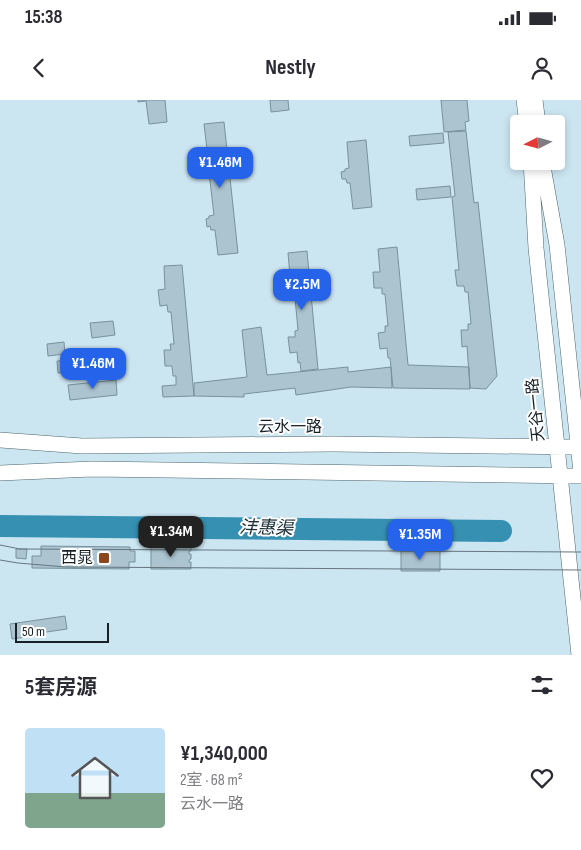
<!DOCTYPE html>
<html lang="zh">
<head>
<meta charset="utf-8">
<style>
  body { margin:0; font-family:"Sofia Sans Condensed","Noto Sans SC",sans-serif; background:#f2f2f3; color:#2b2b33; height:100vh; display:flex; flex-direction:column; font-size:19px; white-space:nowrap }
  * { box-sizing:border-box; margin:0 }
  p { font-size:16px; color:#7c7c81 }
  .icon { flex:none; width:28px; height:28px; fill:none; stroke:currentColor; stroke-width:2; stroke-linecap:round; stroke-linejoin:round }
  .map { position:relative; height:555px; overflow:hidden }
  .sheet { display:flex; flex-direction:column; background:#fff; flex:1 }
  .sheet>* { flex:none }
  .needle { width:32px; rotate:264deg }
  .buttons { position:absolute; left:510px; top:15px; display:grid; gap:10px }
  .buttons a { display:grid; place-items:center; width:55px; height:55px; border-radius:5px; background:#fff; box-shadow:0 2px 8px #0003; font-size:25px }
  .scale { position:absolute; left:15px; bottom:12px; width:94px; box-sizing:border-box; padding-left:5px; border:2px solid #172125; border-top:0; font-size:14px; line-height:18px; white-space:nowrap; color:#172125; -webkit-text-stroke:4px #fff; paint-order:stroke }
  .price { position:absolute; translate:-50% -42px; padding:0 11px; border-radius:10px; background:#2563eb; color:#fff; font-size:16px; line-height:32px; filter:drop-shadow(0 1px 2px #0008) }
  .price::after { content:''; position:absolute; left:50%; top:30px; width:15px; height:11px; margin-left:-8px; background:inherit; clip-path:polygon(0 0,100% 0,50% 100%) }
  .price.active { background:#222; color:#fff }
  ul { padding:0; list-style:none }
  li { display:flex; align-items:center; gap:15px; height:125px; padding:0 25px }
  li+li { border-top:1px solid #e1e1e2 }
  li span { display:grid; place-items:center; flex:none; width:140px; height:100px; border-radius:5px; color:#555 }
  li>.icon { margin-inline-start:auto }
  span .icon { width:60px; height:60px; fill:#fffc; stroke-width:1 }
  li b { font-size:21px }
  h2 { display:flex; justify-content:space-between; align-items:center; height:60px; padding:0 25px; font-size:21px }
  .status { display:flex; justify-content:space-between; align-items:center; height:35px; padding:0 25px; background:#fff; direction:ltr }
  .status svg { height:14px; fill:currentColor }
  header { display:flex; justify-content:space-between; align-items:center; height:65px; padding:0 25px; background:#fff; font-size:22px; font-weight:700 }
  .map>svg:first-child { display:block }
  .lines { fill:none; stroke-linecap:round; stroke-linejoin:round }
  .river { stroke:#3690b2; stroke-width:22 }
  .building { fill:#abc4d0; stroke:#79919c }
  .secondary-casing { stroke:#4e656f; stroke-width:16 }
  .secondary { stroke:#fff; stroke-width:15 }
  .tram { stroke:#65767e; stroke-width:1 }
  .poi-dot { fill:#8d471f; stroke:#fff; stroke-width:2 }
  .labels { text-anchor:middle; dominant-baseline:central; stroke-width:4; stroke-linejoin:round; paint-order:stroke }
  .street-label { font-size:16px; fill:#172125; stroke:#fff }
  .poi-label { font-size:16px; fill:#172125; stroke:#fff; text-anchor:end }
  .water-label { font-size:18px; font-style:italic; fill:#1a2e36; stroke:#fff }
</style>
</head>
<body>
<div class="status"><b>15:38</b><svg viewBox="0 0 49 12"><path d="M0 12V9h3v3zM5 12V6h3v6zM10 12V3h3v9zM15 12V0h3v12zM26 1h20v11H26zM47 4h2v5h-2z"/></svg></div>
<header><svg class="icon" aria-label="back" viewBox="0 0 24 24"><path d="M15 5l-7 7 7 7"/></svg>Nestly<svg class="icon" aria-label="person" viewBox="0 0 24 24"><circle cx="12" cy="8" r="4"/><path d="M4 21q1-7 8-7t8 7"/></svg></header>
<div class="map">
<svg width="581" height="555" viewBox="0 0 581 555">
  <rect width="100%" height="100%" fill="#cbe5f1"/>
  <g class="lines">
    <path class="river" d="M 0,426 L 501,431"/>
  </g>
  <path class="building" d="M 138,0 L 165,0 L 167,22 L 149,24 L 146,1 L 138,2 Z
    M 270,0 L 288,0 L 289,10 L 271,12 Z
    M 441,0 L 467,0 L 469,21 L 465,22 L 466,30 L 444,32 Z
    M 224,22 L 238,153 L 218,155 L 215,130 L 211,130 L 210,126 L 207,127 L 206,119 L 209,118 L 209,116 L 214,115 L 208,64 L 204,64 L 204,62 L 200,62 L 199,54 L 202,54 L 202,50 L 207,49 L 204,24 Z
    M 466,31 L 474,103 L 478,102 L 497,276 L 486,289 L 470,288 L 467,246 L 462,247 L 461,230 L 468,230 L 468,224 L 471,224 L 468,192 L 465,192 L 464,186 L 457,186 L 455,170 L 459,170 L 452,97 L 455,96 L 448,32 Z
    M 443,33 L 444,43 L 410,46 L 409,36 Z
    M 366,40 L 372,107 L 353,109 L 350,83 L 347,83 L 346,79 L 342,79 L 341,72 L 345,71 L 345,69 L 349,68 L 347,42 Z
    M 450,86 L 451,97 L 417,100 L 416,89 Z
    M 397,147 L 408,265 L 469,267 L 470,289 L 393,288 L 390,258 L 388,258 L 387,248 L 380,249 L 378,233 L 385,232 L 385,226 L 388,226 L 385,194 L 382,194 L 382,188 L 374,188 L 373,172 L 380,172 L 378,149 Z
    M 307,151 L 318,269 L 301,271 L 300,262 L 298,263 L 297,252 L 290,253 L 288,237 L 295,237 L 295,231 L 298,230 L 295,198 L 292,199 L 291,192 L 284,193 L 283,176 L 290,176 L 288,153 Z
    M 182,165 L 194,296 L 163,297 L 162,286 L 176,285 L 176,276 L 173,276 L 172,266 L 165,266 L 164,250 L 171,250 L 170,244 L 174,244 L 171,212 L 168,212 L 167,205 L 160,206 L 158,190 L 165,189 L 164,166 Z
    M 113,221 L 115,235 L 92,238 L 90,223 Z
    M 261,227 L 267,275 L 348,267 L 348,272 L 391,267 L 392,288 L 351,287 L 296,295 L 295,288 L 244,294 L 244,297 L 194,296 L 194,283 L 247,277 L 242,230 Z
    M 64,242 L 65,254 L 48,256 L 47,244 Z
    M 86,259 L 87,271 L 58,273 L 57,261 Z
    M 116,280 L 117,295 L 70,300 L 68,285 Z
    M 41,446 L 130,447 L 130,451 L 135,451 L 135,462 L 129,462 L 129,469 L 32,468 L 32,456 L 41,456 Z
    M 151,447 L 191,447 L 191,451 L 189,451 L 189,454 L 191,454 L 191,459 L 189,460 L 189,462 L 191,462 L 191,469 L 151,469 Z
    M 16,449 L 27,449 L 26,459 L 16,458 Z
    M 401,450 L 440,450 L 440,471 L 401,471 Z
    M 65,516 L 67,529 L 26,535 L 26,537 L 12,539 L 10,524 Z"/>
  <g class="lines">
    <g class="secondary-casing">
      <path id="secondary" d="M 524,0 L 527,24
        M 535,0 L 538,24
        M 531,61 L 536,148 L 579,555
        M 542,61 L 557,145 L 581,372
        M 0,340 L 82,346 L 333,344 L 581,347
        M 0,373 L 92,369 L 581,376"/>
    </g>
    <use href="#secondary" class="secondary"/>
    <path class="tram" d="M 0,445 L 20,449 L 581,452
      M 0,460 L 18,463 L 66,467 L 581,470"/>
  </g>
  <rect class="poi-dot" x="98" y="452" width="12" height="12" rx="2.5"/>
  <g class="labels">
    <g class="street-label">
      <text transform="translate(536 310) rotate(-96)">天谷一路</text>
      <text x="290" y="327">云水一路</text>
    </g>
    <g class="poi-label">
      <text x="93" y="458">西晁</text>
    </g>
    <g class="water-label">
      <text transform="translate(266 428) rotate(1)">沣惠渠</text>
    </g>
  </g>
</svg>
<div class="buttons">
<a><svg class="needle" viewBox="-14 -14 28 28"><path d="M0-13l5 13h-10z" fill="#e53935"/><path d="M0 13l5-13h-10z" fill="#7c7c81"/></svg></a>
</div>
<div class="scale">50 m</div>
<b class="price" style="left:220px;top:89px">¥1.46M</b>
<b class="price" style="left:302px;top:211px">¥2.5M</b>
<b class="price" style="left:93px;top:290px">¥1.46M</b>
<b class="price active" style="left:171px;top:458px">¥1.34M</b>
<b class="price" style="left:420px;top:461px">¥1.35M</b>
</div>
<section class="sheet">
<h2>5套房源<svg class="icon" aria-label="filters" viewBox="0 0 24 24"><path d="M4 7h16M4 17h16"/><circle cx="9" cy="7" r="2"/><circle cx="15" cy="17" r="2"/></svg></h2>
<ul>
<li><span style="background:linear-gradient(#bfe0f5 65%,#7fa58c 0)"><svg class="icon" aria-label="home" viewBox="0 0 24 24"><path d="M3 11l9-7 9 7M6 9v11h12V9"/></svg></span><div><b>¥1,340,000</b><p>2室 · 68 m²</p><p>云水一路</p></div><svg class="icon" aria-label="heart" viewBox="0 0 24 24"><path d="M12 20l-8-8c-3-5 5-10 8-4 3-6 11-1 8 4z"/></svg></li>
</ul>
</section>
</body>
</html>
